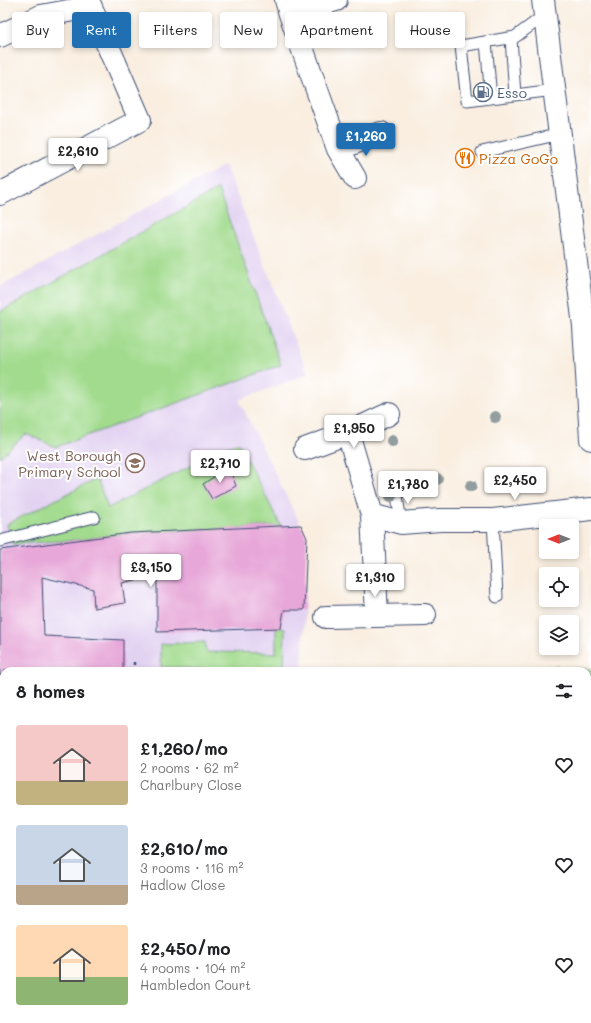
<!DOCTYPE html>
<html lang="en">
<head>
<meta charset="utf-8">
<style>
  body { margin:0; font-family:Mali,sans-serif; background:#f6f6f6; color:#202124; height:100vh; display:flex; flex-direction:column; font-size:15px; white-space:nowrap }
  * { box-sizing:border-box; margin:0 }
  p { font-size:13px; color:#757577 }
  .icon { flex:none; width:22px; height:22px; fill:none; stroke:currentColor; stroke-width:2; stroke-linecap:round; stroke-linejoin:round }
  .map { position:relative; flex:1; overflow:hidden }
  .panel { position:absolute; left:0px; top:667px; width:591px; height:356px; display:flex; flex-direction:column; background:#fff; border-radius:12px 12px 0 0; box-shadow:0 2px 6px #0003 }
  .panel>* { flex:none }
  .banner { position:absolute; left:12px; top:12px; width:567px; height:36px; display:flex; gap:8px }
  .needle { width:26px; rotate:270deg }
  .buttons { position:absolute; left:539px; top:519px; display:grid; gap:8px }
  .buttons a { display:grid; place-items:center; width:40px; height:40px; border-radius:4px; background:#fff; box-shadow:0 2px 6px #0003; font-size:20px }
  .price { position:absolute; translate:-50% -34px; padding:0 9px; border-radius:4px; background:#fff; color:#222; font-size:13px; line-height:26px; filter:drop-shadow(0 1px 2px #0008) }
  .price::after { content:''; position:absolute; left:50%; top:24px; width:12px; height:9px; margin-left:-6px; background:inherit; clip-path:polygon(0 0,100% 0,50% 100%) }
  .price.active { background:#1f6fb2; color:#fff }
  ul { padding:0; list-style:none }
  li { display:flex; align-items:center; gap:12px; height:100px; padding:0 16px }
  li span { display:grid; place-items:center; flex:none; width:112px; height:80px; border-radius:4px; color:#555 }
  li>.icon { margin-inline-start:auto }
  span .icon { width:48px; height:48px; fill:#fffc; stroke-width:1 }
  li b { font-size:17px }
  h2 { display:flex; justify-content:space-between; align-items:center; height:48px; padding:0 16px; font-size:17px }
  .pill { padding:0 14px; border-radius:4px; background:#fff; box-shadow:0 2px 6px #0003; font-size:14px; line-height:36px }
  .pill.active { background:#1f6fb2; color:#fff }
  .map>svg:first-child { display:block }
  .built { fill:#e3d3f2 }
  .green { fill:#a2db8e; stroke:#5e8576 }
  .building { fill:#e7a7d9 }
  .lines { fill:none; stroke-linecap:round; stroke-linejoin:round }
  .service-casing { stroke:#3c4c72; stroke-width:13 }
  .minor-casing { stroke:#3c4c72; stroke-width:24 }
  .primary-casing { stroke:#3c4c72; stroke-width:24 }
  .path { stroke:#3c4c72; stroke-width:2.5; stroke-dasharray:3 3; stroke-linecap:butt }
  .service { stroke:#fff; stroke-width:11 }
  .minor { stroke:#fff; stroke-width:22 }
  .primary { stroke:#fff; stroke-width:22 }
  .tree { fill:#929d9f }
  .labels { text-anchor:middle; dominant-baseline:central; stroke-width:4; stroke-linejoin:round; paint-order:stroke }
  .service-label { font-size:14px; fill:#4e5e75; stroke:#fff; text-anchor:start }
  .food-label { font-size:14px; fill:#c56008; stroke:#fff; text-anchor:start }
  .education-label { font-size:14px; fill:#785e54; stroke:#fff; text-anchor:end }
</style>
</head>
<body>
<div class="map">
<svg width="591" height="1023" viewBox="0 0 591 1023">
  <rect width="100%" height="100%" fill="#fff"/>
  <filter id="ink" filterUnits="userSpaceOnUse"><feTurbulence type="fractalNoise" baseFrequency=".025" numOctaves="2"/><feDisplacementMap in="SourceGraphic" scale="8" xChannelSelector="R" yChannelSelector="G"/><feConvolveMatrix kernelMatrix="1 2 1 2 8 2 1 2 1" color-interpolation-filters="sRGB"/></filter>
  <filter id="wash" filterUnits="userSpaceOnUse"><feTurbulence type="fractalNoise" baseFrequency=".012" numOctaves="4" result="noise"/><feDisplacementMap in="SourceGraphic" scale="16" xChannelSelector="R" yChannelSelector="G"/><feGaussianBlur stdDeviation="0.9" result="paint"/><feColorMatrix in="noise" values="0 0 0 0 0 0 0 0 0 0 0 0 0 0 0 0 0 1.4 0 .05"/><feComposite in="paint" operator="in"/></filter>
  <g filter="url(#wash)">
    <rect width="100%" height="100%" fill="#f9eee0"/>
    <path class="built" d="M 225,165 L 308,374 L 239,400 L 307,538 L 302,671 L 4,671 L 4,683 L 0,683 L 0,287 Z"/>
    <path class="green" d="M 218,189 L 281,365 L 56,447 L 26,434 L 0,457 L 0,312 Z
      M 238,442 L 281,526 L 131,533 L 77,540 L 13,544 L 7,524 L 97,479 L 108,508 Z
      M 276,628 L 285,629 L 284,669 L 205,669 L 161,667 L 161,644 L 205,642 L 206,652 L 276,653 Z
      M 544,666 L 591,669 L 591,697 L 587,721 L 587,671 L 544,671 Z"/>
    <g id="blocks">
      <path class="building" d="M 229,467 L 236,486 L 212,499 L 203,484 Z
        M 301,525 L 307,538 L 304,610 L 284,610 L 281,628 L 157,632 L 157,575 L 122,583 L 125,603 L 94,608 L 93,589 L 42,577 L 44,636 L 123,640 L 123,671 L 4,671 L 4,675 L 0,675 L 0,550 L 131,533 Z"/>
    </g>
  </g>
  <g filter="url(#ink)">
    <use href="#blocks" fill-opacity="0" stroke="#3c4c72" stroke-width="1"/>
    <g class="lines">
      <g class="service-casing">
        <path id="service" d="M 545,15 L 515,37 L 461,46 L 467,101 L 554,90
          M 511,38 L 515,95
          M 486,42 L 491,98
          M 482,152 L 560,134
          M 396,489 L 401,523
          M 493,520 L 497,597
          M 0,541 L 94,517"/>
      </g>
      <g class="minor-casing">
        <path id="minor" d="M 286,0 L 290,14 L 338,149 L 355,178
          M 290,14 L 336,0
          M 0,36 L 41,16 L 90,7
          M 338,149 L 381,133
          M 0,194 L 140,120 L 88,0
          M 348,433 L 372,515 L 377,615
          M 305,449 L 348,433 L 389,414
          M 372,515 L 401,523 L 440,520 L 493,520 L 591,509
          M 326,617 L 425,615
          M 0,827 L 4,826
          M 78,1019 L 78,1023"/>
      </g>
      <g class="primary-casing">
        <path id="primary" d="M 543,0 L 584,326 L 591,439
          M 587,793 L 591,760
          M 563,1023 L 563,1019"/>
      </g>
      <path class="path" d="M 134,662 L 134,671
        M 587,679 L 591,679"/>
      <use href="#service" class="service"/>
      <use href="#minor" class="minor"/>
      <use href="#primary" class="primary"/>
    </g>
    <g class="tree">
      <circle cx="495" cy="417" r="6"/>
      <circle cx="392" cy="441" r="6"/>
      <circle cx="437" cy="479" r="6"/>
      <circle cx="471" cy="486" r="6"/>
      <circle cx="391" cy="496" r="6"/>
    </g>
  </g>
  <defs>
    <g id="fuel-ring" transform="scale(1)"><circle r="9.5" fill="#fff" stroke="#5c6f8a" stroke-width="1.5"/><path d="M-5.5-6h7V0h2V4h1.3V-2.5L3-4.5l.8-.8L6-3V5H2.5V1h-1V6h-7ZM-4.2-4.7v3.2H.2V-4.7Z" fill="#5c6f8a"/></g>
    <g id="restaurant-ring" transform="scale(1)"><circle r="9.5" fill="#fff" stroke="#e8710a" stroke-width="1.5"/><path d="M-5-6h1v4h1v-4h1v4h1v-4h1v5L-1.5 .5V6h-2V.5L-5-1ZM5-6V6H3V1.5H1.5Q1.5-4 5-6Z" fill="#e8710a"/></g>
    <g id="school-ring" transform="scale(1)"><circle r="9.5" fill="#fff" stroke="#8d6e63" stroke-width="1.5"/><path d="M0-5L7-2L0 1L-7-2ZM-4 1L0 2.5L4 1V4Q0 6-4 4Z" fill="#8d6e63"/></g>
  </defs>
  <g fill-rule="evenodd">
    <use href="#fuel-ring" x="483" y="92"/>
    <use href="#restaurant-ring" x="465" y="158"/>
    <use href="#school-ring" x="135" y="463"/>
  </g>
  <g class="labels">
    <g class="service-label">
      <text x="497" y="92">Esso</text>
    </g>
    <g class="food-label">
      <text x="479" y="158">Pizza GoGo</text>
    </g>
    <g class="education-label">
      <text x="121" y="455">West Borough<tspan x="121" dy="16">Primary School</tspan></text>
    </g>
  </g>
</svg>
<div class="buttons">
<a><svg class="needle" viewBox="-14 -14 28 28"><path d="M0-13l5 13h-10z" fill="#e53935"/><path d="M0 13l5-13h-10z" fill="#757577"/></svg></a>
<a><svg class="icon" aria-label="locate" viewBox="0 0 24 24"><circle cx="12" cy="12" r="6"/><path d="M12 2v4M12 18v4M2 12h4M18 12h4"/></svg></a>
<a><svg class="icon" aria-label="layers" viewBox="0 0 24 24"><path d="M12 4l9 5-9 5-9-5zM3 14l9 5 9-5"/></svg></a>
</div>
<b class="price active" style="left:366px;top:157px">£1,260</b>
<b class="price" style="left:78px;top:172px">£2,610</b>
<b class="price" style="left:354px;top:449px">£1,950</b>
<b class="price" style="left:220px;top:484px">£2,710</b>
<b class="price" style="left:515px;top:501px">£2,450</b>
<b class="price" style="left:408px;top:505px">£1,780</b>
<b class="price" style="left:151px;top:588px">£3,150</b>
<b class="price" style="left:375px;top:598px">£1,310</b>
<div class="banner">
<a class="pill">Buy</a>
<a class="pill active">Rent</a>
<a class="pill">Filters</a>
<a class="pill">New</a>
<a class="pill">Apartment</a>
<a class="pill">House</a>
</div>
<section class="panel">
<h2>8 homes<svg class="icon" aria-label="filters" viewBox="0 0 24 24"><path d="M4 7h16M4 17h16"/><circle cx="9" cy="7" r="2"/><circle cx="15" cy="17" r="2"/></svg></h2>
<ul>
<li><span style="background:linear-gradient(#f6c9c9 70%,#c2b280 0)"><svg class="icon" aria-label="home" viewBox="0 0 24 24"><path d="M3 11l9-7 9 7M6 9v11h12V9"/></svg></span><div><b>£1,260/mo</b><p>2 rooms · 62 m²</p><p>Charlbury Close</p></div><svg class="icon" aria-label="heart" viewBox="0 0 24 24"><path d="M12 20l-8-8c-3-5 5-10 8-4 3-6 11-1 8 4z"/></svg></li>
<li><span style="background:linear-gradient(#c9d6e8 75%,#b9a48a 0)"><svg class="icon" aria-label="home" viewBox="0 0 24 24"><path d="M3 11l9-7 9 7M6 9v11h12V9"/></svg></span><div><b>£2,610/mo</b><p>3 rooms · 116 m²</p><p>Hadlow Close</p></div><svg class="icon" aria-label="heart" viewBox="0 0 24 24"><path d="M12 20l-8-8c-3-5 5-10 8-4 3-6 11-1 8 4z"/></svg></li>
<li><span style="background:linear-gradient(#ffd9b3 65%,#8fb573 0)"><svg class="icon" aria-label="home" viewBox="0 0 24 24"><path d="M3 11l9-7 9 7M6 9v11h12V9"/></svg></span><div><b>£2,450/mo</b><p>4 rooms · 104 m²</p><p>Hambledon Court</p></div><svg class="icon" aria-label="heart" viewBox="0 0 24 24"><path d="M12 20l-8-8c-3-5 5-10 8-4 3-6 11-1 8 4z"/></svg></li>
</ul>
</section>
</div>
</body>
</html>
